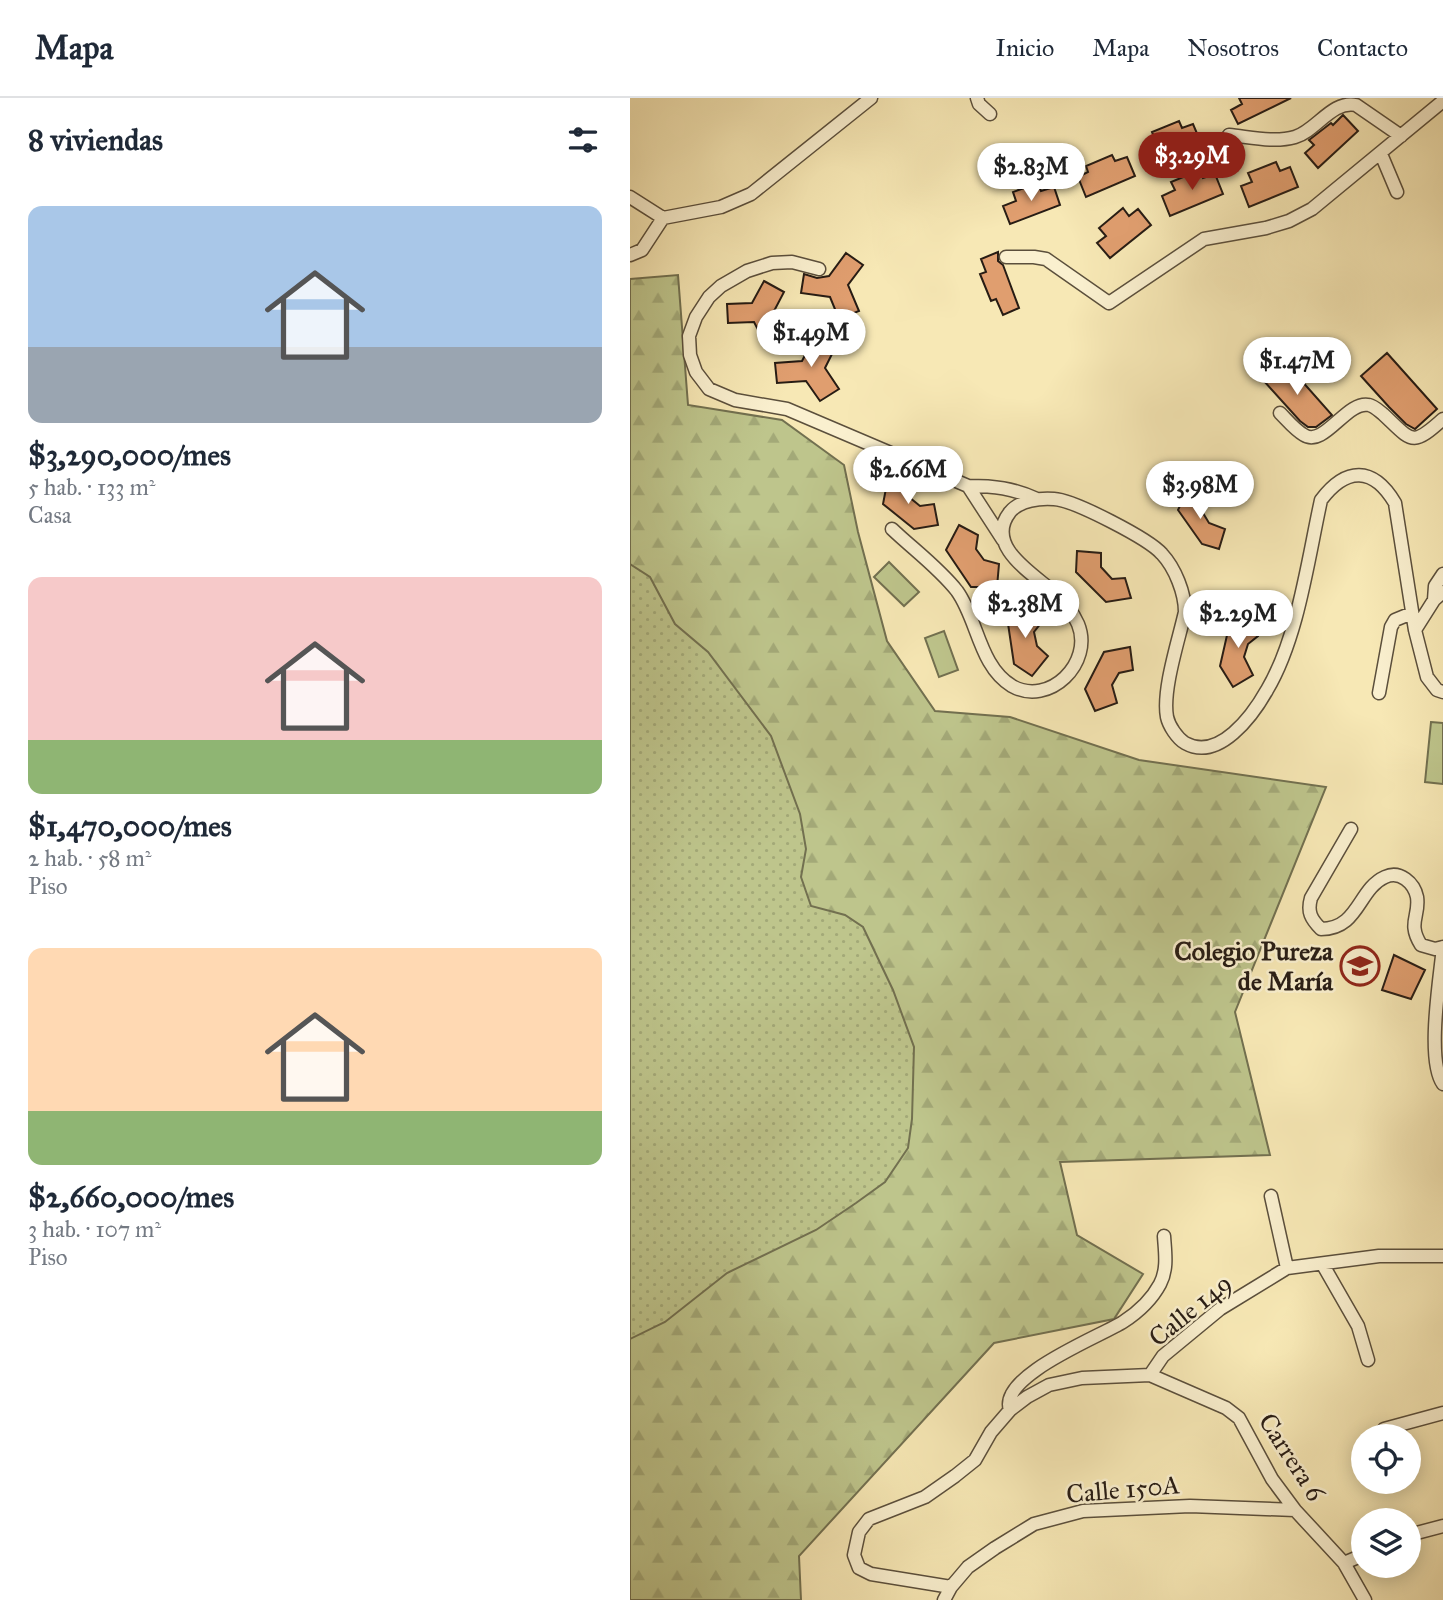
<!DOCTYPE html>
<html lang="es">
<head>
<meta charset="utf-8">
<style>
  body { margin:0; font-family:"IM FELL Great Primer",serif; background:#f6f6f7; color:#1f2937; height:100vh; display:flex; flex-direction:column; font-size:26px; white-space:nowrap }
  * { box-sizing:border-box; margin:0 }
  p { font-size:23px; color:#747a83 }
  .icon { flex:none; width:38px; height:38px; fill:none; stroke:currentColor; stroke-width:2; stroke-linecap:round; stroke-linejoin:round }
  .map { position:relative; flex:1; overflow:hidden }
  .sheet { display:flex; flex-direction:column; background:#fff; width:630px }
  .sheet>* { flex:none }
  .controls { position:absolute; left:721px; top:1326px; display:grid; gap:14px }
  .controls a { display:grid; place-items:center; width:70px; height:70px; border-radius:50%; background:#fff; box-shadow:0 4px 18px #0003; font-size:35px }
  .price { position:absolute; translate:-50% -60px; padding:0 16px; border-radius:24px; background:#fff; color:#222; font-size:23px; line-height:46px; filter:drop-shadow(0 2px 4px #0008) }
  .price::after { content:''; position:absolute; left:50%; top:42px; width:21px; height:16px; margin-left:-10px; background:inherit; clip-path:polygon(0 0,100% 0,50% 100%) }
  .price.selected { background:#8f2418; color:#fff }
  ul { padding:0; list-style:none }
  li { display:grid; align-content:center; gap:14px; height:371px; padding:0 28px }
  li span { display:grid; place-items:center; height:217px; border-radius:14px; color:#555 }
  li>.icon { margin-inline-start:auto }
  span .icon { width:126px; height:126px; fill:#fffc; stroke-width:1 }
  li b { font-size:30px }
  h2 { display:flex; justify-content:space-between; align-items:center; height:84px; padding:0 28px; font-size:30px }
  header { display:flex; align-items:center; gap:42px; box-sizing:border-box; height:98px; padding:0 35px; background:#fff; border-bottom:2px solid #e0e1e3 }
  header strong { font-size:33px }
  nav { display:flex; gap:38px; margin-inline-start:auto; font-size:24px }
  main { display:flex; flex:1; min-height:0 }
  .map>svg:first-child { display:block }
  .green { fill:#bec58c; stroke:#727050; stroke-width:2 }
  .forest { fill:url(#forest-firs); stroke:#727050; stroke-width:2 }
  .park { fill:url(#park-dots); stroke:#727050; stroke-width:2 }
  .building { fill:#e09e6f; stroke:#271c14; stroke-width:2 }
  .lines { fill:none; stroke-linecap:round; stroke-linejoin:round }
  .minor-casing { stroke:#5b4f3c; stroke-width:15 }
  .minor { stroke:#faf0cf; stroke-width:12 }
  .labels { text-anchor:middle; dominant-baseline:central; stroke-width:5; stroke-linejoin:round; paint-order:stroke }
  .poi-label { font-size:26px; font-weight:bold; fill:#271c14; stroke:#faf0cf; text-anchor:end }
  .street-label { font-size:26px; fill:#271c14; stroke:#faf0cf }
</style>
</head>
<body>
<header>
<strong>Mapa</strong>
<nav><a>Inicio</a><a>Mapa</a><a>Nosotros</a><a>Contacto</a></nav>
</header>
<main>
<section class="sheet">
<h2>8 viviendas<svg class="icon" aria-label="filters" viewBox="0 0 24 24"><path d="M4 7h16M4 17h16"/><circle cx="9" cy="7" r="2"/><circle cx="15" cy="17" r="2"/></svg></h2>
<ul>
<li><span style="background:linear-gradient(#a9c7e8 65%,#9aa5b1 0)"><svg class="icon" aria-label="home" viewBox="0 0 24 24"><path d="M3 11l9-7 9 7M6 9v11h12V9"/></svg></span><div><b>$3,290,000/mes</b><p>5 hab. · 133 m²</p><p>Casa</p></div></li>
<li><span style="background:linear-gradient(#f6c9c9 75%,#8fb573 0)"><svg class="icon" aria-label="home" viewBox="0 0 24 24"><path d="M3 11l9-7 9 7M6 9v11h12V9"/></svg></span><div><b>$1,470,000/mes</b><p>2 hab. · 58 m²</p><p>Piso</p></div></li>
<li><span style="background:linear-gradient(#ffd9b3 75%,#8fb573 0)"><svg class="icon" aria-label="home" viewBox="0 0 24 24"><path d="M3 11l9-7 9 7M6 9v11h12V9"/></svg></span><div><b>$2,660,000/mes</b><p>3 hab. · 107 m²</p><p>Piso</p></div></li>
</ul>
</section>
<div class="map">
<svg width="813" height="1502" viewBox="0 0 813 1502">
  <defs>
    <pattern id="forest-firs" width="22" height="20" patternUnits="userSpaceOnUse" patternTransform="scale(1.75)"><rect width="22" height="20" fill="#bec58c"/><path d="M5 1l3.5 6h-7zM16 11l3.5 6h-7z" fill="#a3a978"/></pattern>
    <pattern id="park-dots" width="8" height="8" patternUnits="userSpaceOnUse" patternTransform="scale(1.75)"><rect width="8" height="8" fill="#bec58c"/><path d="M2 2h.1M6 6h.1" fill="none" stroke="#a3a978" stroke-width="1.8" stroke-linecap="round"/></pattern>
  </defs>
  <rect width="100%" height="100%" fill="#f7e8b5"/>
  <filter id="stains"><feTurbulence type="fractalNoise" baseFrequency=".00286" numOctaves="4"/><feColorMatrix values="0 0 0 0 .2 0 0 0 0 .09 0 0 0 0 .02 0 0 0 .5 -.17"/></filter>
  <radialGradient id="worn" r=".72"><stop offset=".6" stop-color="#630" stop-opacity="0"/><stop offset="1" stop-color="#630" stop-opacity=".3"/></radialGradient>
  <path class="green" d="M 259,464 L 289,494 L 274,508 L 244,479 Z
    M 314,533 L 328,572 L 309,579 L 295,540 Z
    M 801,624 L 813,625 L 813,686 L 795,684 Z"/>
  <path class="forest" d="M 48,177 L 58,307 L 152,322 L 214,367 L 228,434 L 257,543 L 305,613 L 380,619 L 509,662 L 696,689 L 605,914 L 640,1057 L 430,1064 L 447,1137 L 513,1176 L 484,1221 L 364,1245 L 169,1458 L 171,1502 L 0,1502 L 0,181 Z"/>
  <path class="park" d="M 0,466 L 20,479 L 45,526 L 78,554 L 141,638 L 170,716 L 176,751 L 171,779 L 181,808 L 215,817 L 233,829 L 263,892 L 284,949 L 282,1021 L 278,1050 L 255,1084 L 226,1105 L 186,1132 L 97,1175 L 35,1224 L 0,1241 Z"/>
  <path class="building" d="M 609,0 L 661,0 L 608,26 L 601,12 L 612,6 Z
    M 713,17 L 728,33 L 688,70 L 675,55 L 684,47 L 679,42 L 701,25 L 703,27 Z
    M 549,23 L 552,30 L 563,26 L 571,45 L 522,65 L 514,46 L 525,41 L 522,34 Z
    M 482,57 L 485,63 L 497,59 L 505,78 L 456,99 L 448,79 L 458,74 L 456,68 Z
    M 646,64 L 650,73 L 660,69 L 668,89 L 619,109 L 611,88 L 622,84 L 618,75 Z
    M 570,72 L 573,80 L 585,76 L 593,96 L 540,118 L 532,98 L 545,92 L 541,84 Z
    M 408,85 L 411,93 L 424,89 L 430,107 L 380,126 L 373,108 L 386,103 L 383,94 Z
    M 493,110 L 499,118 L 508,111 L 521,127 L 480,160 L 467,145 L 476,138 L 469,130 Z
    M 368,154 L 368,163 L 373,167 L 389,210 L 373,217 L 366,201 L 361,203 L 350,176 L 356,174 L 351,161 Z
    M 216,155 L 233,167 L 218,187 L 229,213 L 209,221 L 200,199 L 171,195 L 174,176 L 187,180 L 199,178 Z
    M 134,183 L 154,194 L 143,215 L 154,234 L 135,245 L 124,224 L 98,225 L 97,206 L 122,205 Z
    M 185,238 L 206,248 L 195,270 L 209,291 L 190,303 L 176,283 L 147,285 L 145,265 L 172,263 Z
    M 757,255 L 807,311 L 785,331 L 776,326 L 759,309 L 731,278 Z
    M 655,264 L 702,317 L 686,329 L 678,329 L 670,323 L 634,283 Z
    M 258,380 L 277,386 L 279,399 L 290,408 L 304,406 L 308,427 L 284,431 L 253,406 Z
    M 557,393 L 576,402 L 573,415 L 579,425 L 595,431 L 589,451 L 572,446 L 548,412 Z
    M 329,427 L 348,437 L 346,451 L 354,462 L 369,466 L 367,489 L 341,489 L 316,452 Z
    M 447,453 L 471,455 L 471,469 L 482,481 L 495,480 L 501,500 L 476,504 L 446,474 Z
    M 396,505 L 411,525 L 404,534 L 407,548 L 418,558 L 402,578 L 384,566 L 377,519 Z
    M 623,518 L 628,538 L 618,546 L 614,559 L 623,577 L 603,589 L 590,568 L 600,524 Z
    M 500,549 L 503,572 L 489,575 L 482,587 L 487,605 L 465,613 L 455,591 L 474,554 Z
    M 764,857 L 795,872 L 781,901 L 752,892 Z"/>
  <g class="lines">
    <g class="minor-casing">
      <path id="minor" d="M 347,0 L 349,6 L 360,16
        M 599,37 C 620,39 644,45 665,39 C 686,33 702,2 726,7 L 771,38
        M 751,56 L 767,94
        M 0,99 L 33,120 L 91,109 L 121,96 L 241,0
        M 0,157 L 12,152 L 33,120
        M 376,159 L 404,159 L 416,161 L 479,205 L 574,141 L 636,130 L 659,123 L 682,111 L 813,3
        M 189,171 L 162,164 L 142,165 L 117,173 L 91,188 L 79,199 L 66,219 L 59,238 L 60,257 L 66,274 L 79,291 L 105,302 L 157,311 L 338,388 L 373,442
        M 650,315 C 657,322 665,332 674,337 C 694,350 717,302 739,307 C 744,308 749,313 753,316 C 782,343 781,350 813,321
        M 338,388 C 365,388 382,390 407,401
        M 262,431 C 283,451 309,470 327,493 C 348,522 349,568 382,588 C 419,609 464,565 448,526 C 443,515 435,504 426,496 C 405,477 353,448 380,414 C 390,402 410,400 424,401 C 444,402 519,441 532,456 C 545,470 555,495 555,514 C 549,541 532,592 537,619 C 539,628 547,640 555,645 C 589,664 623,617 637,592 C 668,540 678,461 691,402 C 716,369 743,368 765,405 L 785,532 L 797,579 L 807,592 L 813,594
        M 804,502 L 805,488 L 813,476
        M 785,532 L 804,502 L 813,494
        M 749,595 L 761,529 L 765,522 L 782,515
        M 721,731 L 681,800 C 677,814 681,821 691,831 C 729,831 728,791 755,779 C 770,772 784,785 787,799 C 790,818 777,825 791,847 L 805,851 L 813,849
        M 813,849 C 810,880 796,962 813,986
        M 641,1098 L 657,1170
        M 693,1167 L 728,1228 L 738,1262
        M 520,1277 L 533,1258 L 590,1211 L 657,1170 L 749,1158 L 813,1158
        M 380,1312 C 368,1278 469,1239 493,1224 C 507,1215 522,1201 530,1186 C 538,1171 535,1154 534,1138
        M 754,1331 L 813,1315
        M 779,1437 L 813,1428
        M 714,1465 L 733,1457
        M 321,1489 L 241,1476 L 229,1470 L 224,1457 L 229,1434 L 239,1421 L 295,1399 L 325,1378 L 345,1362 L 361,1334 L 380,1312 L 397,1299 L 419,1287 L 452,1280 L 520,1277 L 596,1310 L 609,1320 L 642,1381 L 665,1412 L 714,1465 L 735,1502
        M 314,1502 L 321,1489 L 338,1469 L 365,1450 L 404,1426 L 453,1413 L 560,1408 L 665,1412"/>
    </g>
    <use href="#minor" class="minor"/>
  </g>
  <defs>
    <g id="school-ring" transform="scale(2.0125)"><circle r="9.5" fill="#faf0cf" stroke="#8f2418" stroke-width="1.5"/><path d="M0-5L7-2L0 1L-7-2ZM-4 1L0 2.5L4 1V4Q0 6-4 4Z" fill="#8f2418"/></g>
  </defs>
  <g fill-rule="evenodd">
    <use href="#school-ring" x="730" y="868"/>
  </g>
  <g class="labels">
    <g class="poi-label">
      <text x="703" y="853">Colegio Pureza<tspan x="703" dy="30">de María</tspan></text>
    </g>
    <g class="street-label">
      <text transform="translate(560 1212) rotate(-39)">Calle 149</text>
      <text transform="translate(662 1359) rotate(57)">Carrera 6</text>
      <text transform="translate(493 1391) rotate(-5)">Calle 150A</text>
    </g>
  </g>
  <rect width="100%" height="100%" filter="url(#stains)"/>
  <rect width="100%" height="100%" fill="url(#worn)"/>
</svg>
<div class="controls">
<a><svg class="icon" aria-label="locate" viewBox="0 0 24 24"><circle cx="12" cy="12" r="6"/><path d="M12 2v4M12 18v4M2 12h4M18 12h4"/></svg></a>
<a><svg class="icon" aria-label="layers" viewBox="0 0 24 24"><path d="M12 4l9 5-9 5-9-5zM3 14l9 5 9-5"/></svg></a>
</div>
<b class="price selected" style="left:562px;top:94px">$3.29M</b>
<b class="price" style="left:401px;top:105px">$2.83M</b>
<b class="price" style="left:181px;top:271px">$1.49M</b>
<b class="price" style="left:667px;top:299px">$1.47M</b>
<b class="price" style="left:278px;top:408px">$2.66M</b>
<b class="price" style="left:570px;top:423px">$3.98M</b>
<b class="price" style="left:395px;top:542px">$2.38M</b>
<b class="price" style="left:608px;top:552px">$2.29M</b>
</div>
</main>
</body>
</html>
